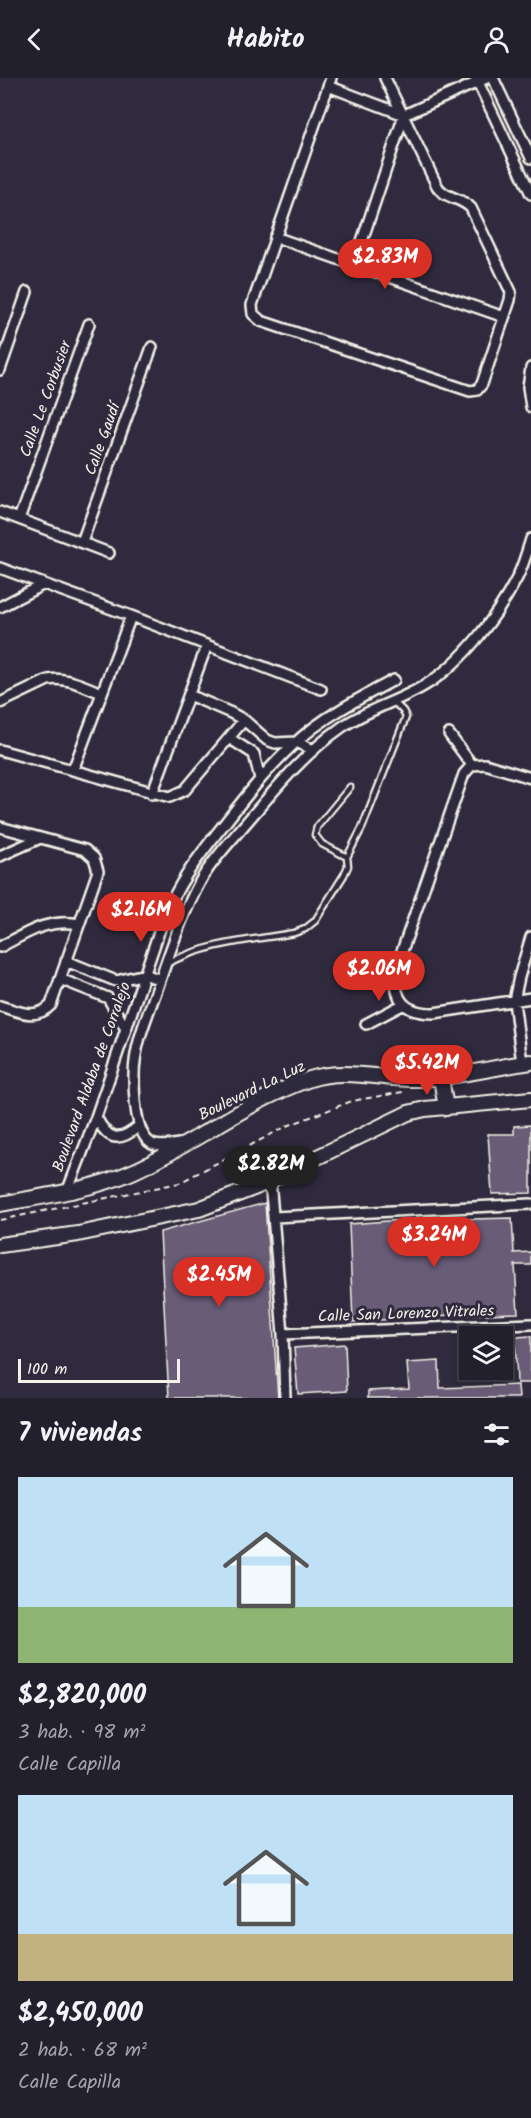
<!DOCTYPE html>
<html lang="es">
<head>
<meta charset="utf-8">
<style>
  body { margin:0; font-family:Kalam,sans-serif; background:#2f2d3a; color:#f1f3f6; height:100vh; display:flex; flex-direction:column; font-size:22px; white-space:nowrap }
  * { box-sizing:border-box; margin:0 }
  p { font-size:20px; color:#a3a3aa }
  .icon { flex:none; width:33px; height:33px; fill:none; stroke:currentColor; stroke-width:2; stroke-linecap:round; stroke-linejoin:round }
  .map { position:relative; height:1320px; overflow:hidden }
  .panel { display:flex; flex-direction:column; background:#23202e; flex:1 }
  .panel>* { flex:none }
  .buttons { position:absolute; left:459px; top:1248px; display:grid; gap:12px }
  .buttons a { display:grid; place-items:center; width:54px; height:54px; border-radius:0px; background:#23202e; box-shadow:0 3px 9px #0003,0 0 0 2px #403e4a; font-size:30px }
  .scale { position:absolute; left:18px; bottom:15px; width:162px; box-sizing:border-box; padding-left:6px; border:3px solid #f4f1e8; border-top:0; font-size:16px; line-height:21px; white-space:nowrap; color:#f4f1e8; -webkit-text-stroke:4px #2f2a3d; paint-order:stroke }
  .price { position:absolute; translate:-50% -51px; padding:0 14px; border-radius:21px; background:#d93025; color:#fff; font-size:20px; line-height:39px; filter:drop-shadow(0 2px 3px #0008) }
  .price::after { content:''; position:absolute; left:50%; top:36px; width:18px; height:14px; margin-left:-9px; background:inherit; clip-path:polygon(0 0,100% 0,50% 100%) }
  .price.current { background:#222; color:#fff }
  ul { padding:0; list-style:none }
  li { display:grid; align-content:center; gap:12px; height:318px; padding:0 18px }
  li span { display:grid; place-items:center; height:186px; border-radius:0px; color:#555 }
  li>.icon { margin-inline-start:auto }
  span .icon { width:108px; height:108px; fill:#fffc; stroke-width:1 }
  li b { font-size:26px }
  h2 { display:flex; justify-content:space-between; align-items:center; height:72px; padding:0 18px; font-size:26px }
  header { display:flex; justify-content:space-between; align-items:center; height:78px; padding:0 18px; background:#23202e; font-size:27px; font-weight:700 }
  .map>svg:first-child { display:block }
  .building { fill:#685b77; stroke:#f4f1e8; stroke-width:1.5 }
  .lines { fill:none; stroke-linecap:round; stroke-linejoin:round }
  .lane-casing { stroke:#f4f1e8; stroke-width:9 }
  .street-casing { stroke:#f4f1e8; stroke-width:14 }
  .secondary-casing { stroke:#f4f1e8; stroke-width:18 }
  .path { stroke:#f4f1e8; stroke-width:2; stroke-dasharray:6 4.5; stroke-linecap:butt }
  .lane { stroke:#2f2a3d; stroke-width:4.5 }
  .street { stroke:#2f2a3d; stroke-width:9 }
  .secondary { stroke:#2f2a3d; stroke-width:14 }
  .labels { text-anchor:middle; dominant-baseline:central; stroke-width:6; stroke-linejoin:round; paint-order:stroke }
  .street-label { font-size:16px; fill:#f4f1e8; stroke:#2f2a3d }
</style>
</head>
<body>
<header><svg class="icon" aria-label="back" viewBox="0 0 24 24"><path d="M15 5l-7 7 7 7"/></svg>Habito<svg class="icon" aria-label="person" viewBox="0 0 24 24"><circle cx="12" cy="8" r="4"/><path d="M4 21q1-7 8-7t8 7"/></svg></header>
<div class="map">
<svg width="531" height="1320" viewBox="0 0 531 1320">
  <rect width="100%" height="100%" fill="#2f2a3d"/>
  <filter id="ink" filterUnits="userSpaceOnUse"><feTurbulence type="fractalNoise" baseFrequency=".0167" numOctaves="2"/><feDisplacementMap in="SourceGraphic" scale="12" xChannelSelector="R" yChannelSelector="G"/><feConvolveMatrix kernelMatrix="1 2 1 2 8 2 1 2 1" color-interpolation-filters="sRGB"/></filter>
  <g filter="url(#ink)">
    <path class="building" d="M 531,1047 L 531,1115 L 492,1116 L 488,1056 L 514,1056 L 514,1048 Z
      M 265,1125 L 278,1320 L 169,1320 L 160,1154 Z
      M 512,1140 L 514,1175 L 531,1174 L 531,1187 L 515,1187 L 518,1235 L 450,1237 L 353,1244 L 349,1146 L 388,1143 Z
      M 531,1258 L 531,1305 L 517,1305 L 515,1259 Z
      M 345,1266 L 347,1313 L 298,1316 L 294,1270 Z
      M 439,1283 L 440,1310 L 518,1307 L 519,1320 L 368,1320 L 368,1313 L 409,1311 L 407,1285 Z"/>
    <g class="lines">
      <g class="lane-casing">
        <path id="lane" d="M 347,779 L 322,766 L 315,757 L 317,749 L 350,709
          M 168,885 C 207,865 252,862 294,855 L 305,851 L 315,843 L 344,797 L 348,788 L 347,779 L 362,750 L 406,639 L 403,633 L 394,624"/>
      </g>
      <g class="street-casing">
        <path id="street" d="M 331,0 L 252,227 L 253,236 L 261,243 L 470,313 L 477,312 L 482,306 L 510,222 L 511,214 L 471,130 C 461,119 445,121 437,108 L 385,0
          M 476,0 L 531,116
          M 493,0 L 531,80
          M 328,8 L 404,37 L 487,0
          M 275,159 L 504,239
          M 354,187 L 404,37
          M 531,290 L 528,309 L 531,329
          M 0,292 L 27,214
          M 0,434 L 109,475
          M 19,441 L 89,246
          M 82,464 L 152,269
          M 0,490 L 131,538 L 321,611
          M 0,529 L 44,506
          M 189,617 L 231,635 L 244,642 L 267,662 L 275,665 L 296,664 L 314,672
          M 0,625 L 48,602 C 66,598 85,609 102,615
          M 449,656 L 472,687
          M 229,660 L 254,676 L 260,701
          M 0,672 L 170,719 L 185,712 L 244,642
          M 73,692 L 131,538
          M 531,700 L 485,686 L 472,687 L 464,696 L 396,890 C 393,921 403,935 434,935 L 531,920
          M 152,716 L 207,567
          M 0,749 L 85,772 L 94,780 L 98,793 L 51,927 C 36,943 18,933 0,928
          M 0,778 L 38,761
          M 0,869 C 27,855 48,840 79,846
          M 66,883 L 116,903 L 145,896 L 160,902
          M 60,901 L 108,920 L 126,951
          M 366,946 L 404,926
          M 522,985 L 514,923 L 519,899 L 531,859
          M 96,1039 C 108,1063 119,1065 139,1048
          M 179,1066 C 171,1067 160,1070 152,1066 C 135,1057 134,1015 134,998 C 134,967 147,939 157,911 C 170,874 182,836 201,802 C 211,784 227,767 240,752 C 271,716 303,676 342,649 C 368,631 400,623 427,606 C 463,584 498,537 517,500 C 523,488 527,474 531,461
          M 270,1102 L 283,1256 L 285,1320
          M 67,1114 L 96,1039 L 162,845 C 178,804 198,779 225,745 C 247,717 268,690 294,666 C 323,639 360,620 394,602
          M 274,1139 L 531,1126
          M 283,1256 L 531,1246"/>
      </g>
      <g class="secondary-casing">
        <path id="secondary" d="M 441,1000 L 446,1030
          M 0,1126 C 45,1118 91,1112 132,1094 C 193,1067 248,1022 310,1001 C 345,989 383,1002 419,1001 C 456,1000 494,989 531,984
          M 0,1167 L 78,1156 L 199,1131 L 256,1109 L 408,1035 L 425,1031 L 531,1021"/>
      </g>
      <path class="path" d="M 0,1142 L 179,1105 L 287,1048 L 352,1023 L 403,1014"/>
      <use href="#lane" class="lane"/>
      <use href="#street" class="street"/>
      <use href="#secondary" class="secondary"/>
    </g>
  </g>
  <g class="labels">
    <g class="street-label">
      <text transform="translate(46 321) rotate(-70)">Calle Le Corbusier</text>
      <text transform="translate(103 361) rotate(-70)">Calle Gaudí</text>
      <text transform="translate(92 999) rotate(-70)">Boulevard Aldaba de Corralejo</text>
      <text transform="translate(252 1013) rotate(-26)">Boulevard La Luz</text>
      <text transform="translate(406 1236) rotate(-2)">Calle San Lorenzo Vitrales</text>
    </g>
  </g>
</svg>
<div class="buttons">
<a><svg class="icon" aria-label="layers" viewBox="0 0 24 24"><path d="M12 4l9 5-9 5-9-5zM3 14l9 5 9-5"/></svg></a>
</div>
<div class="scale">100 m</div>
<b class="price" style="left:385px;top:212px">$2.83M</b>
<b class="price" style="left:141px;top:865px">$2.16M</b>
<b class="price" style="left:379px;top:924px">$2.06M</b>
<b class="price" style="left:427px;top:1018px">$5.42M</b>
<b class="price current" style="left:271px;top:1119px">$2.82M</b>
<b class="price" style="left:434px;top:1190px">$3.24M</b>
<b class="price" style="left:219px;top:1230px">$2.45M</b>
</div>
<section class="panel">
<h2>7 viviendas<svg class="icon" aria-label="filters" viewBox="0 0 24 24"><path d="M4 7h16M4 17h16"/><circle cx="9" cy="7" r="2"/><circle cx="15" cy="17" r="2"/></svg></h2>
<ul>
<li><span style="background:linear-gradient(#bfe0f5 70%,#8fb573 0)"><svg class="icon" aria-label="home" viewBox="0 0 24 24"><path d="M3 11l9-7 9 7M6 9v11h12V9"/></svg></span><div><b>$2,820,000</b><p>3 hab. · 98 m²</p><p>Calle Capilla</p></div></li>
<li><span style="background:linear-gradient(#bfe0f5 75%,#c2b280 0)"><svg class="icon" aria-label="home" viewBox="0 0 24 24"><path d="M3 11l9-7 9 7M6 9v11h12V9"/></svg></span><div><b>$2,450,000</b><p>2 hab. · 68 m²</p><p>Calle Capilla</p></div></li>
</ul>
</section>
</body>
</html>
